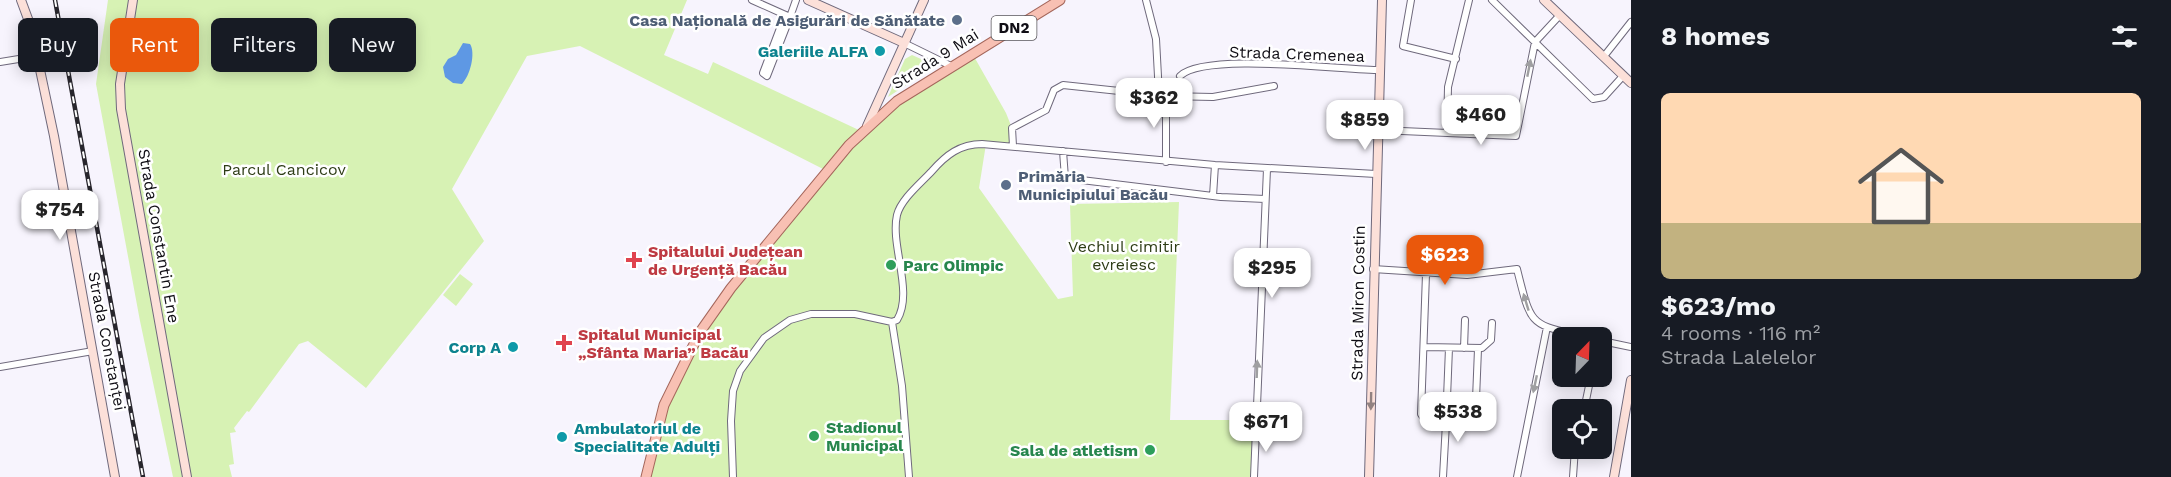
<!DOCTYPE html>
<html lang="en">
<head>
<meta charset="utf-8">
<style>
  body { margin:0; font-family:"Work Sans",sans-serif; background:#242831; color:#f1f3f6; height:100vh; display:flex; flex-direction:column; font-size:22px; white-space:nowrap }
  * { box-sizing:border-box; margin:0 }
  p { font-size:20px; color:#9ea1a6 }
  .icon { flex:none; width:33px; height:33px; fill:none; stroke:currentColor; stroke-width:2; stroke-linecap:round; stroke-linejoin:round }
  .map { position:relative; flex:1; overflow:hidden }
  .sheet { display:flex; flex-direction:column; background:#171b24; width:540px }
  .sheet>* { flex:none }
  .banner { position:absolute; left:18px; top:18px; width:570px; height:54px; display:flex; gap:12px }
  .needle { width:39px; rotate:23deg }
  .tools { position:absolute; left:1552px; top:327px; display:grid; gap:12px }
  .tools a { display:grid; place-items:center; width:60px; height:60px; border-radius:9px; background:#171b24; box-shadow:0 3px 15px #0003; font-size:30px }
  .price { position:absolute; translate:-50% -51px; padding:0 14px; border-radius:12px; background:#fff; color:#222; font-size:20px; line-height:39px; filter:drop-shadow(0 2px 3px #0008) }
  .price::after { content:''; position:absolute; left:50%; top:36px; width:18px; height:14px; margin-left:-9px; background:inherit; clip-path:polygon(0 0,100% 0,50% 100%) }
  .price.current { background:#ea580c; color:#fff }
  ul { padding:0; list-style:none }
  li { display:grid; align-content:center; gap:12px; height:318px; padding:0 30px }
  li span { display:grid; place-items:center; height:186px; border-radius:9px; color:#555 }
  li>.icon { margin-inline-start:auto }
  span .icon { width:108px; height:108px; fill:#fffc; stroke-width:1 }
  li b { font-size:26px }
  h2 { display:flex; justify-content:space-between; align-items:center; height:72px; padding:0 30px; font-size:26px }
  .chip { padding:0 21px; border-radius:9px; background:#171b24; box-shadow:0 3px 15px #0003; font-size:21px; line-height:54px }
  .chip.current { background:#ea580c; color:#fff }
  main { display:flex; flex:1; min-height:0 }
  .map>svg:first-child { display:block }
  .green { fill:#d7f2b4 }
  .water { fill:#5e98e4 }
  .lines { fill:none; stroke-linecap:round; stroke-linejoin:round }
  .street-casing { stroke:#6f697c; stroke-width:8 }
  .secondary-casing { stroke:#6f697c; stroke-width:10 }
  .primary-casing { stroke:#a4665b; stroke-width:11 }
  .street { stroke:#fff; stroke-width:6 }
  .secondary { stroke:#fce0d9; stroke-width:8 }
  .primary { stroke:#f8c0b3; stroke-width:9 }
  .rail-casing { stroke:#28262d; stroke-width:4.5 }
  .rail { stroke:#fff; stroke-width:2; stroke-dasharray:7; stroke-linecap:butt }
  .oneway { fill:#9f9fa1 }
  .oneway2 { fill:#928281 }
  .service-dot { fill:#5c6f8a; stroke:#fff; stroke-width:2 }
  .culture-dot { fill:#0f9aa8; stroke:#fff; stroke-width:2 }
  .health-dot { fill:#e0444e; stroke:#fff; stroke-width:2 }
  .leisure-dot { fill:#2e9e5b; stroke:#fff; stroke-width:2 }
  .labels { text-anchor:middle; dominant-baseline:central; stroke-width:5; stroke-linejoin:round; paint-order:stroke }
  .shield { fill:#fff; stroke:#58565b; stroke-width:1.5 }
  .shield-label { font-size:15px; font-weight:bold; fill:#100e15 }
  .service-label { font-size:16px; font-weight:bold; fill:#4e5e75; stroke:#fff; text-anchor:end }
  .culture-label { font-size:16px; font-weight:bold; fill:#0d838f; stroke:#fff; text-anchor:end }
  .street-label { font-size:16px; fill:#100e15; stroke:#fff }
  .park-label { font-size:16px; fill:#2e3d16; stroke:#fff }
  .health-label { font-size:16px; font-weight:bold; fill:#be3a42; stroke:#fff; text-anchor:start }
  .leisure-label { font-size:16px; font-weight:bold; fill:#27864d; stroke:#fff; text-anchor:start }
</style>
</head>
<body>
<main>
<div class="map">
<svg width="1631" height="477" viewBox="0 0 1631 477">
  <rect width="100%" height="100%" fill="#f7f4fd"/>
  <path class="green" d="M 108,0 L 687,0 L 664,55 L 708,74 L 713,62 L 861,131 L 972,53 L 1006,113 L 1012,128 L 1013,146 L 986,144 L 979,188 L 1058,299 L 1073,296 L 1070,204 L 1179,202 L 1170,420 L 1255,420 L 1254,477 L 646,477 L 656,433 L 700,332 L 827,171 L 580,46 L 527,56 L 452,189 L 484,241 L 366,388 L 308,341 L 299,344 L 249,412 L 247,411 L 234,428 L 236,432 L 230,433 L 234,464 L 229,465 L 232,477 L 173,477 L 140,321 L 96,84 Z
    M 912,55 L 930,63 L 932,68 L 888,97 L 905,59 Z
    M 460,274 L 473,284 L 456,306 L 443,295 Z"/>
  <path class="water" d="M 463,43 L 470,44 C 476,53 470,76 462,84 L 453,83 L 445,77 L 443,67 L 448,59 L 456,55 Z"/>
  <g class="lines">
    <g class="street-casing">
      <path id="street" d="M 752,0 L 790,17 L 796,0
        M 1146,0 L 1156,39 L 1159,95
        M 1411,0 L 1403,46 L 1456,59
        M 1492,0 L 1593,99 L 1604,97 L 1623,76
        M 785,15 L 763,73 L 767,76 L 790,17
        M 904,43 L 951,66
        M 1605,55 L 1631,22
        M 0,62 L 37,56
        M 1180,76 C 1204,52 1342,70 1380,70
        M 1166,96 L 1166,162
        M 1379,130 L 1516,136 L 1535,42 L 1560,15
        M 1447,132 L 1448,87 L 1469,0
        M 1013,146 L 1012,128 L 1046,110 L 1054,90 L 1063,85 L 1166,96 L 1213,97 L 1274,86
        M 1063,151 L 1065,178 L 1221,197 L 1265,199
        M 1213,196 L 1215,165
        M 1373,269 L 1467,275 L 1517,269 C 1532,330 1530,323 1589,338
        M 1426,274 L 1421,414 L 1425,420 L 1446,423 L 1449,348
        M 892,322 L 902,386 L 909,477
        M 1602,341 L 1631,347
        M 1424,347 L 1482,348 L 1491,340 L 1492,323
        M 1464,348 L 1465,320
        M 0,367 L 93,351
        M 1584,410 L 1591,376
        M 1475,424 L 1478,349
        M 733,477 L 731,421 L 733,391 L 740,371 L 764,338 L 790,320 L 811,314 L 855,314 L 892,322 L 897,320 C 914,292 890,246 897,215 C 901,199 921,183 932,171 C 946,155 960,144 982,144 L 1215,165 L 1376,174
        M 1254,477 L 1267,169
        M 1443,477 L 1446,423 L 1486,425
        M 1517,477 L 1547,327
        M 1573,477 L 1575,448"/>
    </g>
    <g class="secondary-casing">
      <path id="secondary" d="M 21,0 L 31,27 L 54,136 L 115,477
        M 133,0 L 120,84 L 121,109 L 187,477
        M 808,0 L 904,43
        M 1544,0 L 1631,83
        M 867,126 L 924,0
        M 1369,477 L 1382,0
        M 1614,477 L 1631,380"/>
    </g>
    <g class="primary-casing">
      <path id="primary" d="M 646,477 L 664,405 L 700,332 L 731,288 L 849,145 L 897,101 L 1060,0"/>
    </g>
    <use href="#street" class="street"/>
    <use href="#secondary" class="secondary"/>
    <use href="#primary" class="primary"/>
    <g class="rail-casing">
      <path id="rail" d="M 55,0 L 143,477"/>
    </g>
    <use href="#rail" class="rail"/>
  </g>
  <defs><path id="oneway-solid" d="M-6-.8H1V-3.2L6.5 0L1 3.2V.8H-6Z" transform="scale(1.5)"/></defs>
  <g class="oneway">
    <use href="#oneway-solid" transform="translate(1529 68) rotate(-79)"/>
    <use href="#oneway-solid" transform="translate(1526 302) rotate(-107)"/>
    <use href="#oneway-solid" transform="translate(1257 369) rotate(-88)"/>
    <use href="#oneway-solid" transform="translate(1535 384) rotate(102)"/>
  </g>
  <use class="oneway2" href="#oneway-solid" transform="translate(1371 401) rotate(91)"/>
  <g class="service-dot">
    <circle cx="957" cy="20" r="6"/>
    <circle cx="1006" cy="185" r="6"/>
  </g>
  <g class="culture-dot">
    <circle cx="880" cy="51" r="6"/>
    <circle cx="513" cy="347" r="6"/>
    <circle cx="562" cy="437" r="6"/>
  </g>
  <g class="health-dot">
    <path d="M631 251h6v6h6v6h-6v6h-6v-6h-6v-6h6z"/>
    <path d="M561 334h6v6h6v6h-6v6h-6v-6h-6v-6h6z"/>
  </g>
  <g class="leisure-dot">
    <circle cx="891" cy="265" r="6"/>
    <circle cx="814" cy="436" r="6"/>
    <circle cx="1150" cy="450" r="6"/>
  </g>
  <g class="labels">
    <rect class="shield" x="991.5" y="16" width="45" height="24" rx="4.5"/>
    <g class="shield-label">
      <text x="1014" y="28">DN2</text>
    </g>
    <g class="service-label">
      <text x="945" y="20">Casa Națională de Asigurări de Sănătate</text>
      <text x="1018" y="176" text-anchor="start">Primăria<tspan x="1018" dy="18">Municipiului Bacău</tspan></text>
    </g>
    <g class="culture-label">
      <text x="868" y="51">Galeriile ALFA</text>
      <text x="501" y="347">Corp A</text>
      <text x="574" y="428" text-anchor="start">Ambulatoriul de<tspan x="574" dy="18">Specialitate Adulți</tspan></text>
    </g>
    <g class="street-label">
      <text transform="translate(1297 54) rotate(2)">Strada Cremenea</text>
      <text transform="translate(935 59) rotate(-32)">Strada 9 Mai</text>
      <text transform="translate(159 236) rotate(80)">Strada Constantin Ene</text>
      <text transform="translate(1358 303) rotate(-89)">Strada Miron Costin</text>
      <text transform="translate(107 341) rotate(79)">Strada Constanței</text>
    </g>
    <g class="park-label">
      <text x="284" y="169">Parcul Cancicov</text>
      <text x="1124" y="246">Vechiul cimitir<tspan x="1124" dy="18">evreiesc</tspan></text>
    </g>
    <g class="health-label">
      <text x="648" y="251">Spitalului Județean<tspan x="648" dy="18">de Urgență Bacău</tspan></text>
      <text x="578" y="334">Spitalul Municipal<tspan x="578" dy="18">„Sfânta Maria” Bacău</tspan></text>
    </g>
    <g class="leisure-label">
      <text x="903" y="265">Parc Olimpic</text>
      <text x="826" y="427">Stadionul<tspan x="826" dy="18">Municipal</tspan></text>
      <text x="1138" y="450" text-anchor="end">Sala de atletism</text>
    </g>
  </g>
</svg>
<div class="tools">
<a><svg class="needle" viewBox="-14 -14 28 28"><path d="M0-13l5 13h-10z" fill="#e53935"/><path d="M0 13l5-13h-10z" fill="#9ea1a6"/></svg></a>
<a><svg class="icon" aria-label="locate" viewBox="0 0 24 24"><circle cx="12" cy="12" r="6"/><path d="M12 2v4M12 18v4M2 12h4M18 12h4"/></svg></a>
</div>
<b class="price" style="left:1154px;top:129px">$362</b>
<b class="price" style="left:1481px;top:146px">$460</b>
<b class="price" style="left:1365px;top:151px">$859</b>
<b class="price" style="left:60px;top:241px">$754</b>
<b class="price current" style="left:1445px;top:286px">$623</b>
<b class="price" style="left:1272px;top:299px">$295</b>
<b class="price" style="left:1458px;top:443px">$538</b>
<b class="price" style="left:1266px;top:453px">$671</b>
<div class="banner">
<a class="chip">Buy</a>
<a class="chip current">Rent</a>
<a class="chip">Filters</a>
<a class="chip">New</a>
</div>
</div>
<section class="sheet">
<h2>8 homes<svg class="icon" aria-label="filters" viewBox="0 0 24 24"><path d="M4 7h16M4 17h16"/><circle cx="9" cy="7" r="2"/><circle cx="15" cy="17" r="2"/></svg></h2>
<ul>
<li><span style="background:linear-gradient(#ffd9b3 70%,#c2b280 0)"><svg class="icon" aria-label="home" viewBox="0 0 24 24"><path d="M3 11l9-7 9 7M6 9v11h12V9"/></svg></span><div><b>$623/mo</b><p>4 rooms · 116 m²</p><p>Strada Lalelelor</p></div></li>
</ul>
</section>
</main>
</body>
</html>
